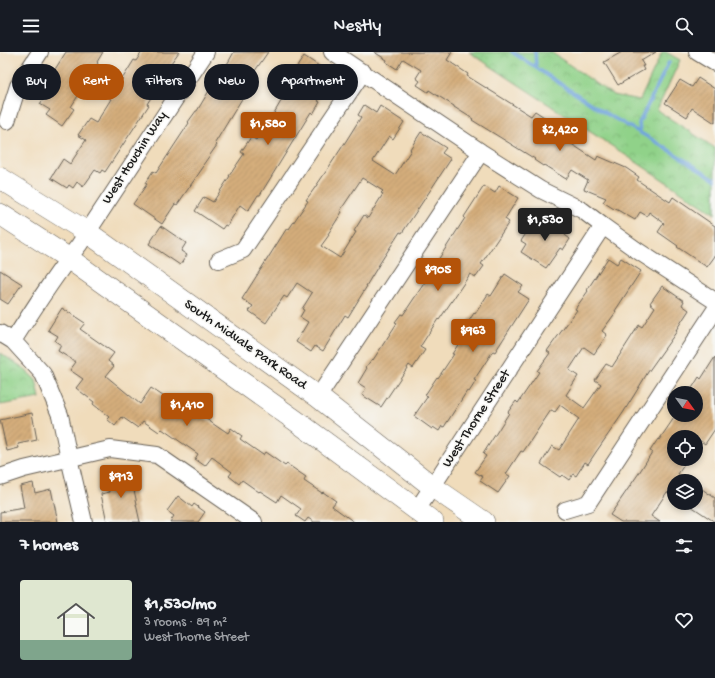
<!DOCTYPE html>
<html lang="en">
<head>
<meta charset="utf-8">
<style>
  body { margin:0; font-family:"Gochi Hand",sans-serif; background:#20242c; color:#f1f3f6; height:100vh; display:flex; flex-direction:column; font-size:15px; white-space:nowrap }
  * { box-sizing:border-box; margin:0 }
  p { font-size:13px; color:#9ea1a6 }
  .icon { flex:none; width:22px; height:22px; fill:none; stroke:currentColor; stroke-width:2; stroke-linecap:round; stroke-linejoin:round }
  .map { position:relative; height:470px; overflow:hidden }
  .panel { display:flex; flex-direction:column; background:#171b24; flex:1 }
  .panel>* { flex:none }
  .hud { position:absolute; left:12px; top:12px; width:400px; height:36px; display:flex; gap:8px }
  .needle { width:26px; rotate:123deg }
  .tools { position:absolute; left:667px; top:334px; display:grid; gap:8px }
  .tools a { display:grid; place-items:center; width:36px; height:36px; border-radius:50%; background:#171b24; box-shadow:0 2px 6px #0003; font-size:20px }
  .price { position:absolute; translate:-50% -34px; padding:0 9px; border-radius:4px; background:#b45309; color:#fff; font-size:13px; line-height:26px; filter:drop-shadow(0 1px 2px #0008) }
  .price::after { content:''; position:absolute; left:50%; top:24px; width:12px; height:9px; margin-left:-6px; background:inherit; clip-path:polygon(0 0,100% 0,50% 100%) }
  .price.current { background:#222; color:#fff }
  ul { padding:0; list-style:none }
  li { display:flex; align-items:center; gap:12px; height:100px; padding:0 20px }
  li+li { border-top:1px solid #363941 }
  li span { display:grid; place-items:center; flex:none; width:112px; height:80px; border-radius:4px; color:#555 }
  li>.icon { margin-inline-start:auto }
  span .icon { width:48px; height:48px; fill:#fffc; stroke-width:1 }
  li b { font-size:17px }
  h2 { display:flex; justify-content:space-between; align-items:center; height:48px; padding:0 20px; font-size:17px }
  .chip { padding:0 14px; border-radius:18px; background:#171b24; box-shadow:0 2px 6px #0003; font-size:14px; line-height:36px }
  .chip.current { background:#b45309; color:#fff }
  header { display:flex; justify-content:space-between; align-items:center; height:52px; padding:0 20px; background:#171b24; font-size:18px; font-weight:600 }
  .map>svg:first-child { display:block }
  .park { fill:url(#park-crowns); stroke:#567752 }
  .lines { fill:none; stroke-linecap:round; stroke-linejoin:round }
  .stream { stroke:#71a4dd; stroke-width:3.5 }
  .building { fill:url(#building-hatch); fill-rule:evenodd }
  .minor-casing { stroke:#665f54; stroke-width:18 }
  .major-casing { stroke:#665f54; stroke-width:22 }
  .minor { stroke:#fff; stroke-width:16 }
  .major { stroke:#fff; stroke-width:21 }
  .labels { text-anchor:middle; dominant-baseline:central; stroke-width:3; stroke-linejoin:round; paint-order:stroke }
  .street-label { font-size:14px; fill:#1c1c1c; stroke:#f6f6f2 }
</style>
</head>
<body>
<header><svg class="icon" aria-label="menu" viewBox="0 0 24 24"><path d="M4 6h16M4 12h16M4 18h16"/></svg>Nestly<svg class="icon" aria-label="search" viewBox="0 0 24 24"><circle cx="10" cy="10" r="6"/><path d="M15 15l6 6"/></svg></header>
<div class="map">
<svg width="715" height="470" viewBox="0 0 715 470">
  <defs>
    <pattern id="park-crowns" width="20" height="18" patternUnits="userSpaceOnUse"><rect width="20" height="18" fill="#90d289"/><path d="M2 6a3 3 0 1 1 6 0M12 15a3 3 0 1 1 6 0" fill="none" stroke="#7cb476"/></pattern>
    <pattern id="building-hatch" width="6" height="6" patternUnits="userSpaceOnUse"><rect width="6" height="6" fill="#d4ad7c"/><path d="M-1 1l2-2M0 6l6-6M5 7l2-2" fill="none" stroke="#b5946b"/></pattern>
  </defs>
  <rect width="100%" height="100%" fill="#f6f6f2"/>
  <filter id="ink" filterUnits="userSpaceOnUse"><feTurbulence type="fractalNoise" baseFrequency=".025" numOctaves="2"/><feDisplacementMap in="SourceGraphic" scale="8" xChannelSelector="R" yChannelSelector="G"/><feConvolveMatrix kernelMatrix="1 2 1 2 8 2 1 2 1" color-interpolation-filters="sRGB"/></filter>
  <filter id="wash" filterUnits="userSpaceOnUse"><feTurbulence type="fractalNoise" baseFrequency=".012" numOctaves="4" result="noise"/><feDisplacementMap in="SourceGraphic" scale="16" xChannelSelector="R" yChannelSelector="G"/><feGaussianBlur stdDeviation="0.9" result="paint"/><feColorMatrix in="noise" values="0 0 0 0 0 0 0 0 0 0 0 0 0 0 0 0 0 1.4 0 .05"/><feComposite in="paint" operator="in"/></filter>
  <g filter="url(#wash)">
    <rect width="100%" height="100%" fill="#f0dcbb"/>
    <path class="park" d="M 469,0 L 551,0 L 613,43 L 640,48 L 662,0 L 666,0 L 680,8 L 657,58 L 715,96 L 715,162 Z
      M 0,301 L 22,315 L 36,328 L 40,346 L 0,353 Z"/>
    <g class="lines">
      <path class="stream" d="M 512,0 L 605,61 L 653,88 L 715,127
        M 535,0 L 536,15
        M 640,81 L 639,71 L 669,10"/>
    </g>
    <g id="blocks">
      <path class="building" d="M 66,0 L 103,0 L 97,10 L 98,11 L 84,34 L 71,55 L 74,57 L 62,74 L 46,63 L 50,58 L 40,52 L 50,37 L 45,33 Z
        M 142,0 L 179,0 L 171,11 L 172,12 L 147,52 L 149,53 L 105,120 L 102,118 L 100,121 L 95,118 L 83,135 L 77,130 L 73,136 L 69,133 L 67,136 L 51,126 L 63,107 L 70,112 L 86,88 L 78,83 L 89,67 L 96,71 L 111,47 L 105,43 L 116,26 L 121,29 L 134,8 L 136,9 Z
        M 234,0 L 268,0 L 250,26 L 256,29 L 245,46 L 243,45 L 215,91 L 217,93 L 203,113 L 204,114 L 177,153 L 175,152 L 162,172 L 133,152 L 147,132 L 145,131 L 153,119 L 156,121 L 189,71 L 188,70 L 196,59 L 197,59 L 213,32 L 214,33 L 229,9 Z
        M 374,0 L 452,0 L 447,8 L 468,22 L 467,24 L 531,64 L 535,59 L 564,78 L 565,77 L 572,81 L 567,89 L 596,108 L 598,104 L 626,116 L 639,125 L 637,128 L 670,150 L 673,145 L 715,174 L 715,204 L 707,215 L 677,195 L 678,194 L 658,180 L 664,171 L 649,160 L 647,164 L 640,160 L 635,168 L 614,156 L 614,157 L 603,150 L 606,146 L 584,137 L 588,128 L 572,118 L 566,127 L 544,113 L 543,114 L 534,108 L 535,107 L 472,68 L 473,67 L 454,55 L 454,54 L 429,38 L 428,40 L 417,33 L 420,29 L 416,26 L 421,18 L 403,7 L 397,17 L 386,10 L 387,8 Z
        M 622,0 L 656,0 L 641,9 L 644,14 L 642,14 L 644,18 L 618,33 L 604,10 Z
        M 304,4 L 325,18 L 322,23 L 331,29 L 318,49 L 320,50 L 313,62 L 311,60 L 260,143 L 258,143 L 248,159 L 240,153 L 227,174 L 225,173 L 222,177 L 195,159 L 204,145 L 213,150 L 230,124 L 229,124 L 244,102 L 241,100 L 251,85 L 256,88 L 269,67 L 270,68 L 290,34 L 286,32 Z
        M 698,26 L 715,37 L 715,71 L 692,56 L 687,65 L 665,51 L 680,28 L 692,35 Z
        M 364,53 L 376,61 L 380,54 L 404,70 L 393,87 L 389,84 L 373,109 L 395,123 L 411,98 L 410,97 L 421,80 L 446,96 L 442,101 L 451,107 L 402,181 L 400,180 L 380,211 L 366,234 L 367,234 L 348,265 L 345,263 L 323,299 L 315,294 L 311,300 L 296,290 L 308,270 L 300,265 L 304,258 L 302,257 L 312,241 L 297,231 L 287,246 L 284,244 L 266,271 L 249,259 L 253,254 L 242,247 L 287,176 L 289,177 L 308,149 L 306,148 L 314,137 L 327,118 L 346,89 L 361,65 L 358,63 ZM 362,126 L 383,139 L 381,141 L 383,142 L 368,166 L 364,163 L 354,179 L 356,180 L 340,206 L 321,194 L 329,183 L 328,182 L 342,160 L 340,159 Z
        M 484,134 L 495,141 L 499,134 L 518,146 L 505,167 L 509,170 L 481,212 L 484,214 L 476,225 L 470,222 L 439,268 L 438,267 L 420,295 L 425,298 L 413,316 L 409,313 L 381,355 L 362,343 L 366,336 L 358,331 L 367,316 L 366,315 L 372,307 L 373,308 L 397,271 L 395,270 L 401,262 L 403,263 L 439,209 L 438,208 L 465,166 L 464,165 Z
        M 543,163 L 567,180 L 565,183 L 570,187 L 563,198 L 560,196 L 546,216 L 521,200 L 526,192 L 521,189 L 527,180 L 530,182 Z
        M 161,174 L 186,191 L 181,199 L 187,203 L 180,213 L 149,192 Z
        M 608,206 L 617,212 L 621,206 L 641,219 L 615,259 L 616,260 L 602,279 L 607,283 L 594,302 L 584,295 L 569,318 L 578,324 L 566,343 L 584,356 L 601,332 L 595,328 L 606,312 L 612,315 L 639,273 L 642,275 L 655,255 L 650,251 L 662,234 L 684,249 L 682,253 L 689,258 L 676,278 L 677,279 L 648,320 L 636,340 L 623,361 L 596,400 L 588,412 L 585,410 L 576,424 L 573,422 L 569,428 L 562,423 L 560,425 L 541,412 L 552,394 L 559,398 L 579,367 L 560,353 L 555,360 L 551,358 L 523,400 L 521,399 L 506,422 L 510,424 L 498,441 L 480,429 L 483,425 L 475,420 L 486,404 L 483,402 L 509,361 L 508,360 L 516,349 L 518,351 L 539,320 L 537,319 L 550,301 L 547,299 L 577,258 L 575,257 L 588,239 L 587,238 Z
        M 0,218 L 22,232 L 8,252 L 0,247 Z
        M 505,222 L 523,234 L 518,240 L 529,247 L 495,300 L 493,299 L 474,328 L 476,329 L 469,340 L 467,339 L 444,375 L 442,374 L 439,379 L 433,375 L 432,377 L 414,364 L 428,344 L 425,343 L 437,325 L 438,326 L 454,302 L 452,302 L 470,274 L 467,272 L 474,261 L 475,262 L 488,242 L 491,244 Z
        M 62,256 L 85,271 L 80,277 L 114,301 L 108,309 L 114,314 L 106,324 L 140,352 L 151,336 L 185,359 L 188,354 L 219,376 L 219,375 L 228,381 L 231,376 L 242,384 L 240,387 L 263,403 L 265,400 L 285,414 L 287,412 L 306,425 L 304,429 L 322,441 L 323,440 L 336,449 L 332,454 L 354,470 L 314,470 L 308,466 L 305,470 L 296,464 L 301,457 L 281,443 L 277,450 L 260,439 L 259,440 L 242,428 L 239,432 L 229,424 L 232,420 L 212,405 L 205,414 L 195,407 L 198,402 L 162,377 L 159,380 L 143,369 L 138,376 L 122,365 L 115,374 L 107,367 L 109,365 L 93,352 L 94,350 L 76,336 L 83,327 L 70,318 L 76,310 L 58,299 L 61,293 L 55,289 L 58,284 L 48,278 Z
        M 715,305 L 715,377 L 705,392 L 696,386 L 696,385 L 674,385 L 674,407 L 688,407 L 678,422 L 689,429 L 674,429 L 674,445 L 667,440 L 651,464 L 660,470 L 621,470 L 610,463 L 639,421 L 652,400 L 650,399 L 658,387 L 659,388 L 676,363 L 696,363 L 696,341 L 691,338 L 699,325 L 701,327 Z
        M 32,361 L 37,388 L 18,392 L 19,396 L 7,399 L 0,368 Z
        M 130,419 L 137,452 L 136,452 L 140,470 L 107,470 L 101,442 L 110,440 L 107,424 Z
        M 33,431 L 35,441 L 51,437 L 58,470 L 0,470 L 0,460 L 24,456 L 20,434 Z
        M 702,437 L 715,446 L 715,470 L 691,454 L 693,451 L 696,451 L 696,446 Z
        M 178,444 L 192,455 L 194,452 L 205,460 L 198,470 L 170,470 L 174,464 L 167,459 Z"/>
    </g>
  </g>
  <g filter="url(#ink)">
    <use href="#blocks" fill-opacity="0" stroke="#665f54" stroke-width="1"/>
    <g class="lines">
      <g class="minor-casing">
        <path id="minor" d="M 332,0 L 481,100 L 541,138 L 582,158 L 603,174 L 638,199 L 715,249
          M 697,0 L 715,11
          M 7,69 L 18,34 L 40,0
          M 219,208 L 243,198 L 363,20
          M 0,281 L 13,289 L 43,322 L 60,363 L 69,406 L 84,470
          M 13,289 C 34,256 55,223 79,193 L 206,0
          M 318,345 L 481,100
          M 0,425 L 24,417 L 110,397 L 157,403 L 254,470
          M 417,458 L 603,174
          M 565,458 L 588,451 L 715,258"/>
      </g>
      <g class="major-casing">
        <path id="major" d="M 0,126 L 87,180 L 318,345 L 433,435 L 484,470
          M 0,162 L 68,206 L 299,371 L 433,470"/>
      </g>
      <use href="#minor" class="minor"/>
      <use href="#major" class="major"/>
    </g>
  </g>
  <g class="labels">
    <g class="street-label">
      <text transform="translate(135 106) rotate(-57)">West Houchin Way</text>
      <text transform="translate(245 293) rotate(35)">South Midvale Park Road</text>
      <text transform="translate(477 367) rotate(-57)">West Thorne Street</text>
    </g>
  </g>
</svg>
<div class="tools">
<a><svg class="needle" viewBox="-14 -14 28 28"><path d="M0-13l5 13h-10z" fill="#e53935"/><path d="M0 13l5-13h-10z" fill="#9ea1a6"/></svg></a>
<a><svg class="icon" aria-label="locate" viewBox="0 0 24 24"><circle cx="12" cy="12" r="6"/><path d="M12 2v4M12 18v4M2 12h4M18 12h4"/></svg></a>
<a><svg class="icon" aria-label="layers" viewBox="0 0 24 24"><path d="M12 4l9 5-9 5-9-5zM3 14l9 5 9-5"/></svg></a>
</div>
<b class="price" style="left:268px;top:94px">$1,580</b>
<b class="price" style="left:560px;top:100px">$2,420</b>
<b class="price current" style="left:545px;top:190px">$1,530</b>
<b class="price" style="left:438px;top:240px">$905</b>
<b class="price" style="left:473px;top:301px">$963</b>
<b class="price" style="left:187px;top:375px">$1,410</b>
<b class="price" style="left:121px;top:447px">$913</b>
<div class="hud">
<a class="chip">Buy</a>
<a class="chip current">Rent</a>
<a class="chip">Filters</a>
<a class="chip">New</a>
<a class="chip">Apartment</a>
</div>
</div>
<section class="panel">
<h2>7 homes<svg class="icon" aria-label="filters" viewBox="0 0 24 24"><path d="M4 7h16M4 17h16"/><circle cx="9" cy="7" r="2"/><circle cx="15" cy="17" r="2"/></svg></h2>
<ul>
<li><span style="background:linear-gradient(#dfe7d0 75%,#7fa58c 0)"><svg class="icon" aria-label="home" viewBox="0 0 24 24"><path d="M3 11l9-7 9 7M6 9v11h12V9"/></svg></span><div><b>$1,530/mo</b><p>3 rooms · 89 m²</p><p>West Thorne Street</p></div><svg class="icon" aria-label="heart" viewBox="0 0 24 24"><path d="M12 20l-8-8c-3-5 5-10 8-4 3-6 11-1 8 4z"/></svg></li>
</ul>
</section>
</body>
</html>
